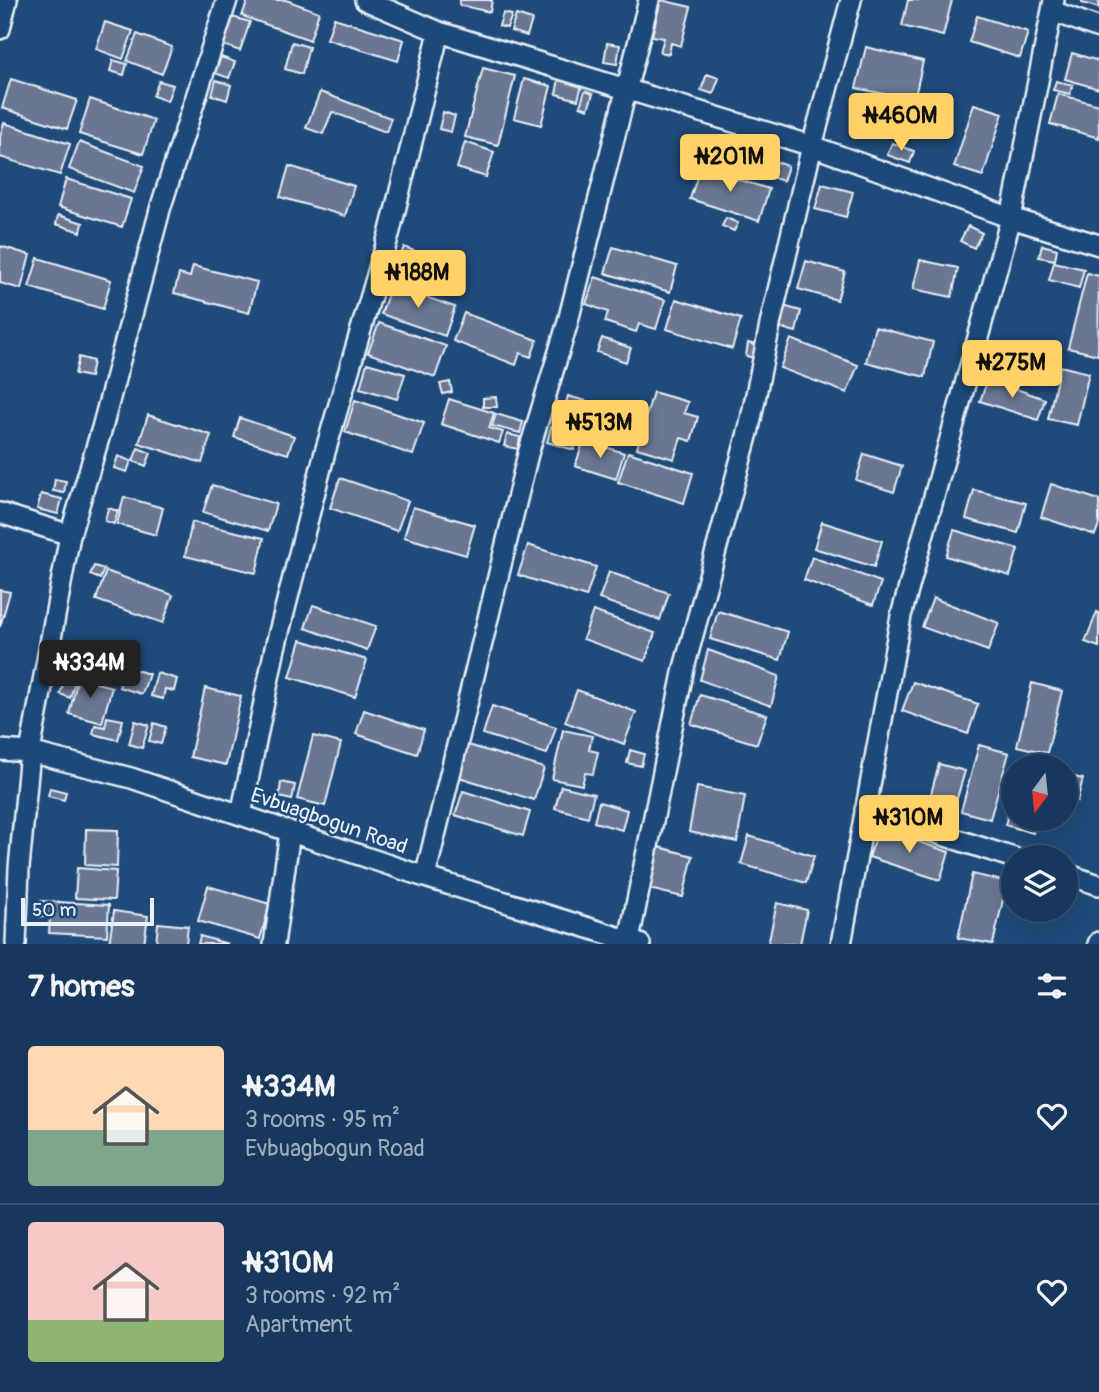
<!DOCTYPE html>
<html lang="en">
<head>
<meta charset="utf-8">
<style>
  body { margin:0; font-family:Pangolin,sans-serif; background:#203f62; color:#f1f3f6; height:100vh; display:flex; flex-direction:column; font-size:26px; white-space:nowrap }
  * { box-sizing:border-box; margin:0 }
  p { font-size:23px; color:#9eacbb }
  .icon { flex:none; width:38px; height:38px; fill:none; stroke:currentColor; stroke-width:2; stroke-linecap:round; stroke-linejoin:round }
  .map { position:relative; height:944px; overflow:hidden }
  .details { display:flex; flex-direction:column; background:#17385c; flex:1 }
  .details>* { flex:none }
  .needle { width:46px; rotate:195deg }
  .buttons { position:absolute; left:1001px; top:754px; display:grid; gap:14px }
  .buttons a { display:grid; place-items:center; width:77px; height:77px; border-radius:50%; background:#17385c; box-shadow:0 7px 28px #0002,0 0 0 2px #365272; font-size:35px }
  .scale { position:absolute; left:21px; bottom:18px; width:133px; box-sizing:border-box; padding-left:7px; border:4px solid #e8f1f8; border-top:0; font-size:19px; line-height:24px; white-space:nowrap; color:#e8f1f8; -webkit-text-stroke:5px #1f4a7a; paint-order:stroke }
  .price { position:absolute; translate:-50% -60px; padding:0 16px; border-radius:7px; background:#ffd166; color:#111; font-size:23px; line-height:46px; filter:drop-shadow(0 2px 4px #0008) }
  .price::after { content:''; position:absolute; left:50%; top:42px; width:21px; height:16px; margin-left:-10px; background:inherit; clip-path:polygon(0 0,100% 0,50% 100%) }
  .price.selected { background:#222; color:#fff }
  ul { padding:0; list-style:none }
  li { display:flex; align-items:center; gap:21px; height:175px; padding:0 28px }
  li+li { border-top:2px solid #365272 }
  li span { display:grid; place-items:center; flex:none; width:196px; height:140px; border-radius:7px; color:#555 }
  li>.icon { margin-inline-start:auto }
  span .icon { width:84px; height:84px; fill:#fffc; stroke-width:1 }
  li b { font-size:30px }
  h2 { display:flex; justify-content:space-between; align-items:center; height:84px; padding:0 28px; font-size:30px }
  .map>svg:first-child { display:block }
  .building { fill:#6b7692; stroke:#e8f1f8; stroke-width:2 }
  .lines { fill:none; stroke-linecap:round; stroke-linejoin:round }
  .minor-casing { stroke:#e8f1f8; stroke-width:24 }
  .minor { stroke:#1f4a7a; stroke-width:19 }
  .labels { text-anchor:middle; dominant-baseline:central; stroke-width:5; stroke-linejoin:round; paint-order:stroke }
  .street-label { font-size:21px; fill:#e8f1f8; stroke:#1f4a7a }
</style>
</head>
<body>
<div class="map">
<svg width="1099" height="944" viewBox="0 0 1099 944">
  <rect width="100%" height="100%" fill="#1f4a7a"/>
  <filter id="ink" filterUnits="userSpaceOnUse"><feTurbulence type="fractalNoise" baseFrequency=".0143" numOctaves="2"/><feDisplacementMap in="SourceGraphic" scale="14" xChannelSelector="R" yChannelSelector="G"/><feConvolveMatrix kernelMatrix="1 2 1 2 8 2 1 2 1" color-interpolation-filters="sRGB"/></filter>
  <g filter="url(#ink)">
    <path class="building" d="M 248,0 L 286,0 L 319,12 L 310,40 L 242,16 Z
      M 460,0 L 492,0 L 490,12 L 459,5 Z
      M 661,0 L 691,7 L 681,46 L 671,43 L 669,54 L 660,52 L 664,38 L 652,36 Z
      M 908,0 L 952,0 L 943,36 L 902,26 Z
      M 1082,0 L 1099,0 L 1099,8 L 1082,3 Z
      M 503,13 L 512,15 L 507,28 L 499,26 Z
      M 516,15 L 532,20 L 527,36 L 511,31 Z
      M 977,16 L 1028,32 L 1020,58 L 969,42 Z
      M 232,17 L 250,22 L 240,51 L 223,45 Z
      M 334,18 L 404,40 L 398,61 L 327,39 Z
      M 105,22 L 133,31 L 123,59 L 96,49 Z
      M 137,34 L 172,47 L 162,74 L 127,61 Z
      M 292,42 L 309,47 L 302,74 L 285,69 Z
      M 607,43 L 620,45 L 617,64 L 604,62 Z
      M 866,47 L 923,61 L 911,114 L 881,107 L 884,94 L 856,88 Z
      M 1072,53 L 1099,61 L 1099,89 L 1065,79 Z
      M 221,57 L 235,62 L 229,78 L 215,73 Z
      M 113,60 L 127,64 L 124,75 L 110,71 Z
      M 483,68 L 515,76 L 498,145 L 465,137 Z
      M 707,74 L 719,78 L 713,94 L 701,90 Z
      M 11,79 L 77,100 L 67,129 L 2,108 Z
      M 524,79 L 551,86 L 541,125 L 514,118 Z
      M 559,79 L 582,85 L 578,100 L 556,94 Z
      M 216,80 L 231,85 L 227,100 L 212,95 Z
      M 159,81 L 173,85 L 167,101 L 153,96 Z
      M 1056,81 L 1073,85 L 1070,94 L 1053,90 Z
      M 585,91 L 593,94 L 588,109 L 580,106 Z
      M 320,92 L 391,118 L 386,132 L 332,112 L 323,134 L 306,128 Z
      M 1058,94 L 1099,105 L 1099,138 L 1050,124 Z
      M 90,99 L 154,120 L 143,154 L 79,134 Z
      M 974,104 L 1003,113 L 983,176 L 954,167 Z
      M 443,112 L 455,116 L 451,132 L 439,129 Z
      M 4,123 L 70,144 L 60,175 L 0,157 L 0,136 Z
      M 79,142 L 144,166 L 134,193 L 69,169 Z
      M 465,142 L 494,152 L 486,177 L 457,168 Z
      M 892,143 L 914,151 L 910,163 L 887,155 Z
      M 774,161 L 788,166 L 783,181 L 768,176 Z
      M 289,166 L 354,186 L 345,216 L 280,197 Z
      M 700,168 L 769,189 L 759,221 L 690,199 Z
      M 66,179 L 131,199 L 122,227 L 58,207 Z
      M 822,184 L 853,192 L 846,217 L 815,209 Z
      M 58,215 L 83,223 L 81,232 L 56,224 Z
      M 726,218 L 738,223 L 734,231 L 722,226 Z
      M 968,226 L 982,233 L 974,248 L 960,241 Z
      M 1042,245 L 1057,249 L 1055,260 L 1039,257 Z
      M 0,246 L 30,255 L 21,289 L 0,283 Z
      M 404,247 L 440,261 L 432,284 L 395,270 Z
      M 613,247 L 677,266 L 670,292 L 605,273 Z
      M 38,258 L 111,280 L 103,309 L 29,287 Z
      M 920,260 L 958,268 L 952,297 L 913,289 Z
      M 806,261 L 845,272 L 837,300 L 798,289 Z
      M 1054,262 L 1084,269 L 1079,288 L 1049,280 Z
      M 193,266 L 257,282 L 249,313 L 174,293 L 179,274 L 190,277 Z
      M 1087,273 L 1099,276 L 1098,355 L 1068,348 Z
      M 595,277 L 665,300 L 656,329 L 639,324 L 636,332 L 605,322 L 608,312 L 586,304 Z
      M 391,285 L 455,307 L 445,336 L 381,314 Z
      M 676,299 L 741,319 L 732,349 L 667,329 Z
      M 783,306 L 801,311 L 796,332 L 778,327 Z
      M 464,313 L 537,340 L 531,357 L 520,353 L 516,365 L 453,341 Z
      M 379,323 L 446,346 L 435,377 L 368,353 Z
      M 875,327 L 933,342 L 925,377 L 866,362 Z
      M 602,338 L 631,348 L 626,362 L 597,352 Z
      M 791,339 L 858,365 L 847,393 L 780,368 Z
      M 748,343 L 761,346 L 758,359 L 746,356 Z
      M 79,357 L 93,361 L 90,377 L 75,374 Z
      M 367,363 L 405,374 L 397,399 L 360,388 Z
      M 1060,366 L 1089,373 L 1077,425 L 1048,419 Z
      M 988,379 L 1045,399 L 1038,420 L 980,401 Z
      M 450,382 L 452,392 L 443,394 L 440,384 Z
      M 653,392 L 688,402 L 684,413 L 698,417 L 691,441 L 681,438 L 674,459 L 637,448 Z
      M 568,396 L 632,414 L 624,442 L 560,425 Z
      M 496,397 L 497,407 L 483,407 L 483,398 Z
      M 449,399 L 494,413 L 489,428 L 503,432 L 499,443 L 441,424 Z
      M 355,400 L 424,423 L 413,455 L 345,432 Z
      M 496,414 L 523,422 L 520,433 L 492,426 Z
      M 148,415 L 211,435 L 202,463 L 139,443 Z
      M 240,418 L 294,436 L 288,454 L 234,437 Z
      M 551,427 L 578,435 L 574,450 L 547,442 Z
      M 507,434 L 520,437 L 518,449 L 504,446 Z
      M 584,440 L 624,453 L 616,479 L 575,466 Z
      M 138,448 L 151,453 L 146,466 L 133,461 Z
      M 628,452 L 693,473 L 684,503 L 618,482 Z
      M 864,454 L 902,466 L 894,492 L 856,480 Z
      M 118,456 L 131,461 L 127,472 L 114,468 Z
      M 340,478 L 408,501 L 397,531 L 330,508 Z
      M 55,479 L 66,481 L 64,493 L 53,491 Z
      M 1051,484 L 1099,500 L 1099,524 L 1095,535 L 1041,517 Z
      M 212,485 L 276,504 L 268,531 L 203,512 Z
      M 974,490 L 1026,503 L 1018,533 L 966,519 Z
      M 41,494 L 62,499 L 58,514 L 37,509 Z
      M 124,497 L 163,508 L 156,535 L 117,524 Z
      M 413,507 L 475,525 L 466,555 L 404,537 Z
      M 108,508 L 118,511 L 114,524 L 105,521 Z
      M 192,522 L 264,538 L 256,573 L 185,556 Z
      M 822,522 L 882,541 L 874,567 L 814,548 Z
      M 954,530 L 1018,549 L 1010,576 L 946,556 Z
      M 528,545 L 596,567 L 586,597 L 518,575 Z
      M 812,557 L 881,582 L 873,605 L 804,580 Z
      M 94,566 L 104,569 L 100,579 L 90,575 Z
      M 106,571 L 173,595 L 163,623 L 96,600 Z
      M 609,572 L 669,593 L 660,620 L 599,599 Z
      M 0,590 L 10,592 L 0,627 Z
      M 933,598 L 999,623 L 988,651 L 922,627 Z
      M 313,605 L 376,626 L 367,650 L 305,628 Z
      M 593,611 L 655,633 L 645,661 L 583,639 Z
      M 718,611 L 788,632 L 780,660 L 710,639 Z
      M 1097,612 L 1099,613 L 1099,647 L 1085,642 Z
      M 301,640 L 367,660 L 355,697 L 290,677 Z
      M 72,646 L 112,659 L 105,680 L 65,667 Z
      M 708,650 L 779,676 L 771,706 L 700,680 Z
      M 126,667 L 149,674 L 142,694 L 119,687 Z
      M 157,673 L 177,679 L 174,691 L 165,689 L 163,699 L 151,696 Z
      M 66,675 L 76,678 L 70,698 L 60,694 Z
      M 78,678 L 112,687 L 102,723 L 69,714 Z
      M 913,682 L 978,704 L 968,734 L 902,711 Z
      M 1032,683 L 1062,691 L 1047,753 L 1017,746 Z
      M 205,688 L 241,696 L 226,765 L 190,757 Z
      M 577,690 L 636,712 L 624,744 L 565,722 Z
      M 700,695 L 767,715 L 757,744 L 691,724 Z
      M 492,706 L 556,727 L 547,754 L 483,734 Z
      M 364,710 L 424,730 L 417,754 L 356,734 Z
      M 107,717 L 123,720 L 118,740 L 93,734 L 95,725 L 105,727 Z
      M 135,721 L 149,725 L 142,748 L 129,744 Z
      M 154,723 L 166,727 L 161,744 L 149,741 Z
      M 563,730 L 592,736 L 589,750 L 598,752 L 593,774 L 585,773 L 582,785 L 552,779 Z
      M 313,736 L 341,743 L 325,806 L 297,799 Z
      M 468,745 L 544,768 L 534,800 L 459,777 Z
      M 979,745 L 1009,753 L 990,819 L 961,811 Z
      M 630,750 L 644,754 L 641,766 L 627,763 Z
      M 939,764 L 965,771 L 953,812 L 928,805 Z
      M 1066,775 L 1083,779 L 1077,801 L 1066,798 Z
      M 281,782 L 295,785 L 292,800 L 279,797 Z
      M 561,786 L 594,794 L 588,817 L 555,808 Z
      M 697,787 L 745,796 L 737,842 L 689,832 Z
      M 50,788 L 66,792 L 64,800 L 48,796 Z
      M 463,791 L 530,812 L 523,836 L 455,815 Z
      M 1013,794 L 1013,819 L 1037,819 L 1033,833 L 1005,825 Z
      M 599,802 L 627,810 L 622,830 L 594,822 Z
      M 86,829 L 118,830 L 117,867 L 85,865 Z
      M 879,829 L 949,852 L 940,880 L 869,857 Z
      M 749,836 L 814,856 L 806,883 L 741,864 Z
      M 659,847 L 693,856 L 683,897 L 649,889 Z
      M 77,868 L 116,871 L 114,900 L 75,898 Z
      M 972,874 L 1007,882 L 993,944 L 958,938 Z
      M 208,886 L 270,904 L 260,939 L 198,921 Z
      M 41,901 L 109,905 L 107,936 L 49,933 L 50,917 L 40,917 Z
      M 777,903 L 807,910 L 800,944 L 768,944 Z
      M 114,911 L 148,916 L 144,944 L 109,944 Z
      M 158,923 L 188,926 L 186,944 L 156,944 Z
      M 200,936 L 228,944 L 198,944 Z"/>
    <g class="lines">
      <g class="minor-casing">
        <path id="minor" d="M 365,0 L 439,32 L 812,146 L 1011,218 L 1099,245
          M 1052,11 L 1099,28
          M 0,29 L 7,0
          M 0,513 L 70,535
          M 0,750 L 30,752 L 131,778 L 425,877 L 640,944
          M 865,810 L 1014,858
          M 241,815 L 275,648 L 325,452 L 390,231 L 439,32
          M 1066,874 L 1099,885
          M 425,877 L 528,454 L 567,325 L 649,0
          M 629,940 L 684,668 L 749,429 L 771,320 L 812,146 L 851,0
          M 16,944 L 19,868 L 30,752 L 70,535 L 102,428 L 161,206 L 227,0
          M 274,944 L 290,832
          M 841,944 L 901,616 L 1011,218 L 1054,0
          M 1098,944 L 1099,942"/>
      </g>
      <use href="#minor" class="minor"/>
    </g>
  </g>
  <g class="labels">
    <g class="street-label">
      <text transform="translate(329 821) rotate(19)">Evbuagbogun Road</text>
    </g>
  </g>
</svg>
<div class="buttons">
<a><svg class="needle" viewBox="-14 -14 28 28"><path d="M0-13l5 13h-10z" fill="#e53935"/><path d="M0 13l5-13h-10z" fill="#9eacbb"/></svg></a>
<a><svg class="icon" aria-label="layers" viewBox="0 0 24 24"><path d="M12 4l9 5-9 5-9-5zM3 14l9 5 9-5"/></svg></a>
</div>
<div class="scale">50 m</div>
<b class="price" style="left:901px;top:153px">₦460M</b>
<b class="price" style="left:730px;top:194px">₦201M</b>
<b class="price" style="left:418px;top:310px">₦188M</b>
<b class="price" style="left:1012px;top:400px">₦275M</b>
<b class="price" style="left:600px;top:460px">₦513M</b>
<b class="price selected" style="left:90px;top:700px">₦334M</b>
<b class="price" style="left:909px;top:855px">₦310M</b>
</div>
<section class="details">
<h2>7 homes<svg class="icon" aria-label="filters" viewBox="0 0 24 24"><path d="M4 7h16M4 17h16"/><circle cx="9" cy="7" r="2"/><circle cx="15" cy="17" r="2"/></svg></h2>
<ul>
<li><span style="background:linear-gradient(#ffd9b3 60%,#7fa58c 0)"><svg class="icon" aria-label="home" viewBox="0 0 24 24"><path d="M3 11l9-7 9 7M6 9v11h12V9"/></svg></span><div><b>₦334M</b><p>3 rooms · 95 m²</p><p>Evbuagbogun Road</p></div><svg class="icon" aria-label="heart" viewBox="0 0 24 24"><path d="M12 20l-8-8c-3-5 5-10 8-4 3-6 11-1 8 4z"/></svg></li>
<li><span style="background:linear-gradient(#f6c9c9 70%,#8fb573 0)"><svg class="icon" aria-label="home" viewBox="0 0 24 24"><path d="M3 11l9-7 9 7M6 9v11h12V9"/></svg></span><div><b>₦310M</b><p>3 rooms · 92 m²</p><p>Apartment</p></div><svg class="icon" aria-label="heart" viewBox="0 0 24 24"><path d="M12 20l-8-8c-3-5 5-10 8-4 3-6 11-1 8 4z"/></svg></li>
</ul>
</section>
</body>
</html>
